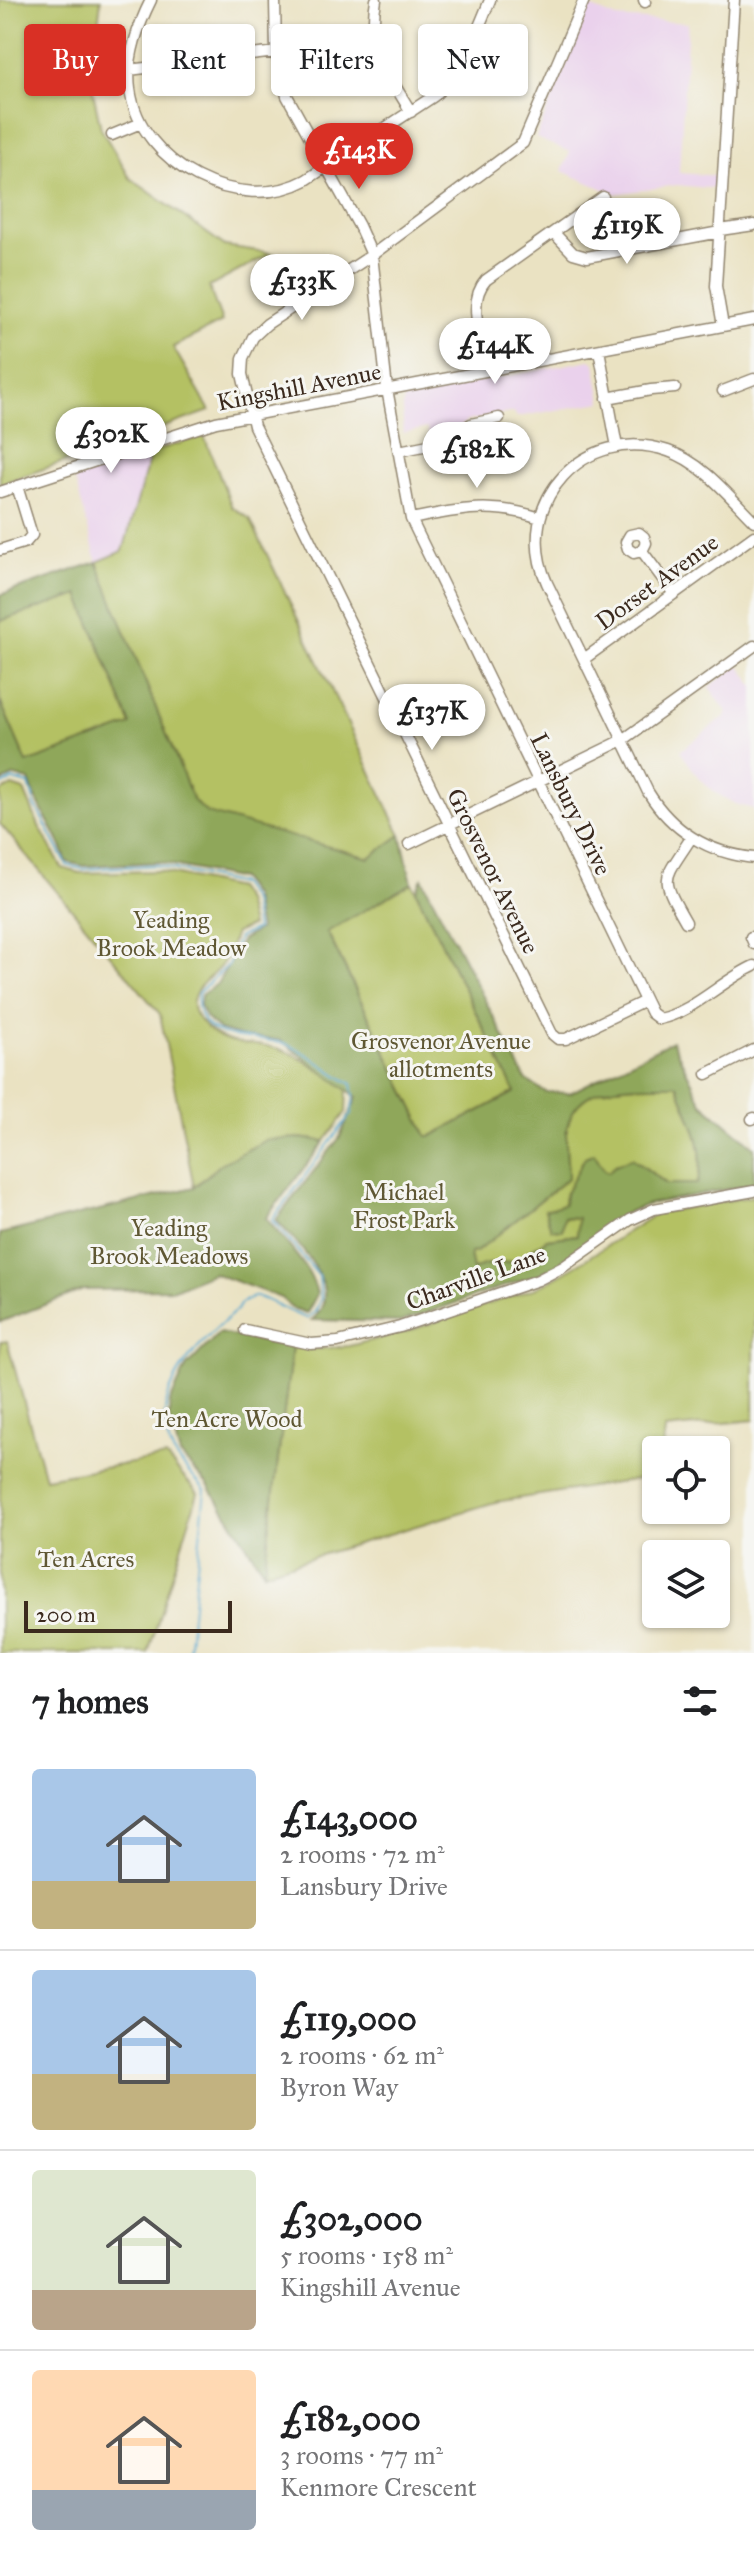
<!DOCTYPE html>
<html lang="en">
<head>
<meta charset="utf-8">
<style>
  body { margin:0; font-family:"IM FELL Great Primer",serif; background:#f2f2f2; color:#202124; height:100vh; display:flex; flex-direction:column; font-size:30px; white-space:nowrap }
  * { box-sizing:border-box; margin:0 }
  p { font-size:26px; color:#757577 }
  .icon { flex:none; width:44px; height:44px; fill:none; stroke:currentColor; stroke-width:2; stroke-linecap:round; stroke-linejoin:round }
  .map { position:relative; height:1653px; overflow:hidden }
  .panel { display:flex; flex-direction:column; background:#fff; flex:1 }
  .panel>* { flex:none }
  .banner { position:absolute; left:24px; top:24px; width:706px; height:72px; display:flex; gap:16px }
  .tools { position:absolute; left:642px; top:1436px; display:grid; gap:16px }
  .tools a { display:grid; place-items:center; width:88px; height:88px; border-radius:8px; background:#fff; box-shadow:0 2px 6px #0004; font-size:40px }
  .scale { position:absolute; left:24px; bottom:20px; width:208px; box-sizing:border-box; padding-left:8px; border:4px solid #3b2a1e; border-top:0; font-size:22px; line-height:28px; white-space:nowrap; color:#3b2a1e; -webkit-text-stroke:6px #f6f6f2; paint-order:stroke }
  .price { position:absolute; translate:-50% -68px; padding:0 18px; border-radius:28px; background:#fff; color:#222; font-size:26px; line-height:52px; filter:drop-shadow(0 2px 4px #0008) }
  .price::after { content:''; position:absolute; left:50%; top:48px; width:24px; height:18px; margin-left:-12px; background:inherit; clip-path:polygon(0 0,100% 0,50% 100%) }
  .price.current { background:#d93025; color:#fff }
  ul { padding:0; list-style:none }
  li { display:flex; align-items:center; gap:24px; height:200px; padding:0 32px }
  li+li { border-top:2px solid #e0e0e0 }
  li span { display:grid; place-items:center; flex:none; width:224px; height:160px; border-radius:8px; color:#555 }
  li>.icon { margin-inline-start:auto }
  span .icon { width:96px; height:96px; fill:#fffc; stroke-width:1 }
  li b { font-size:34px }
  h2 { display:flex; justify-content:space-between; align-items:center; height:96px; padding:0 32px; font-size:34px }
  .tag { padding:0 28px; border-radius:8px; background:#fff; box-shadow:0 2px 6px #0004; font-size:28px; line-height:72px }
  .tag.current { background:#d93025; color:#fff }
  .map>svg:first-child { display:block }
  .built { fill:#ead1ec }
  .green { fill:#b4c164; stroke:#787641; stroke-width:2 }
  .forest { fill:#8fa75a; stroke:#65683c; stroke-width:2; fill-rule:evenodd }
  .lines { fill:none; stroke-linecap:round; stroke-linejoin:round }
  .stream { stroke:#51a6ce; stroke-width:2 }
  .minor-casing { stroke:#928670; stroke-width:13 }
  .minor { stroke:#fff; stroke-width:10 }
  .labels { text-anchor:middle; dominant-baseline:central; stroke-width:6; stroke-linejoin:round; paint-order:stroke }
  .street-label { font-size:24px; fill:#3b2a1e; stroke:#f6f6f2 }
  .park-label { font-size:24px; fill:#5f5733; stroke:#f6f6f2 }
</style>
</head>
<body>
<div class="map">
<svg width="754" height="1653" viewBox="0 0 754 1653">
  <rect width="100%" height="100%" fill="#f6f6f2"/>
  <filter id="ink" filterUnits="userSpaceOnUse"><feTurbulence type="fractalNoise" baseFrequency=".0125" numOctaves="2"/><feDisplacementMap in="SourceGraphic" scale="16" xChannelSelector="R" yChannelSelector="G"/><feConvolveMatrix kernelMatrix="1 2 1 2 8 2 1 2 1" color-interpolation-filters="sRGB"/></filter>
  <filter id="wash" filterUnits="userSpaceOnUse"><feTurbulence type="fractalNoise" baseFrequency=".006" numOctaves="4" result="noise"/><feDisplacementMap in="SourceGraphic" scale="32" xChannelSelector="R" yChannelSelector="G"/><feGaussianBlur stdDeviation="1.8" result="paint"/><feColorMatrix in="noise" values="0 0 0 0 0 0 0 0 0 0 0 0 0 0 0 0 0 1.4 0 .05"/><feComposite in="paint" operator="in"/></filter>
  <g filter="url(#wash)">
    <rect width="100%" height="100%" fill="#eae2c2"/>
    <path class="built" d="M 590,7 L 617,18 L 688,23 L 679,173 L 719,176 L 718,189 L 677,185 L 615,194 L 562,171 L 570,152 L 536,138 Z
      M 590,360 L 595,363 L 602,402 L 517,417 L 514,412 L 467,421 L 447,437 L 430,440 L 427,428 L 403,433 L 403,405 L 404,400 L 410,396 L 450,386 L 451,383 L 459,382 L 461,385 Z
      M 151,452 L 123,552 L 97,562 L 74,476 Z
      M 739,665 L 754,686 L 754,809 L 735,804 L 714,792 L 699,778 L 680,751 L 726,716 L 727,712 L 709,687 Z"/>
    <path class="green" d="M 0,0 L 101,0 L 91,82 L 101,129 L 130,178 L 225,246 L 272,253 L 209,287 L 222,322 L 173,347 L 210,411 L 0,484 Z
      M 204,436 L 232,507 L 250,519 L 401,835 L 369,858 L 207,814 L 196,807 L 97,562 L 123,551 L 151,452 Z
      M 79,595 L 131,725 L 27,763 L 0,701 L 0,621 Z
      M 12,786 L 24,790 L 39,826 L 62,868 L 80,873 L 159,871 L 236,888 L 245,901 L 251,926 L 235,933 C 231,943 229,954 223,963 C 214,977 196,983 193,1001 C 192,1009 196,1017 202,1023 C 229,1052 252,1039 282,1050 C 306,1058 325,1076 347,1087 L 346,1112 L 325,1141 L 298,1138 L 222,1163 L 194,1187 L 160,1014 L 0,824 L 0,792 Z
      M 412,883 L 515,1092 L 428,1138 L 327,931 Z
      M 677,1085 C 690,1118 709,1150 697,1184 L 667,1184 L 632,1158 L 609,1172 L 605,1171 L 593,1154 L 585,1157 L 565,1195 L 564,1217 L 578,1218 L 577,1235 L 547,1239 L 515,1261 L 483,1265 L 473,1271 L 470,1253 L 476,1252 L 568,1178 C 568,1163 564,1143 567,1128 C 576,1077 638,1086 677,1085 Z
      M 754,1196 L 754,1420 L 665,1429 L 663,1450 L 656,1450 L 656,1473 L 635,1480 L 495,1502 L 264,1572 L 292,1347 L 318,1349 L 349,1346 L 408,1331 L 536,1288 L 575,1266 L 657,1213 Z
      M 7,1341 L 45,1478 L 166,1457 L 198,1493 L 148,1653 L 0,1653 L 0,1342 Z"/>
    <path class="forest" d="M 97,562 L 193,800 L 207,813 L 369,858 L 401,835 L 412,883 L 327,932 L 427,1136 L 432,1136 L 515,1092 L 416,891 L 422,878 L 526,1080 L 546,1092 L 570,1093 L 672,1041 L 702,1103 L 754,1147 L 754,1184 L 649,1204 L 628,1212 L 572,1255 L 540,1274 L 400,1322 L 312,1320 C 347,1289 298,1245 276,1220 L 340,1137 L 357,1097 L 280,1040 L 243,1037 L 219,1030 L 205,1017 L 200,1005 L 201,995 L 217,984 L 242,940 L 259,929 L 253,897 L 240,879 L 159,862 L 84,866 L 67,862 C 58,832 38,811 29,780 L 15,776 L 0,783 L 0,701 L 27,763 L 131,725 L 79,595 L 0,621 L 0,595 ZM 677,1085 C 690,1118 709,1150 697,1184 L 666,1184 L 632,1158 L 615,1165 L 609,1172 L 605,1171 L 594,1153 L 585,1157 L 565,1195 L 564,1204 L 545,1210 L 551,1229 L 562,1230 L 564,1217 L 578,1218 L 577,1235 L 547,1239 L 515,1261 L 483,1265 L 473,1270 L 470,1253 L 476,1252 L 568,1178 C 568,1163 564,1143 567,1128 C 577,1077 638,1086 677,1085 Z
      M 298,1138 L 325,1141 L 266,1218 C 283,1240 312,1268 317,1294 L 307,1313 L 292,1308 L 281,1298 L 213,1273 L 174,1289 L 83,1290 L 0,1322 L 0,1234 L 194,1187 L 222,1163 L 266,1140 Z
      M 219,1333 L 292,1347 L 264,1572 L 208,1485 L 180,1455 L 169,1418 L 170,1402 L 186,1367 Z"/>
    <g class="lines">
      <path class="stream" d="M 0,786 L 13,780 L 29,784 L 35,805 L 67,865 L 83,869 L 156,865 L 240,884 L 252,901 L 256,929 L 238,938 L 228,965 L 198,993 C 193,1047 251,1034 282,1043 C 307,1050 329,1072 352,1084 L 354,1096 L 351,1114 L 272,1220 L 319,1276 L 321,1298 L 315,1312 L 307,1318 C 288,1313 275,1302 256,1296 L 241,1303 L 237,1310 C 199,1342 148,1391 170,1446 C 177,1462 194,1477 205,1490 L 188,1653"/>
    </g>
  </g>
  <g filter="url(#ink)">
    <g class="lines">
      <g class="minor-casing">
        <path id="minor" d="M 151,0 C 138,26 126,59 130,89 C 140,165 240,216 306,180 L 434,96 C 464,69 475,36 490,0
          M 275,0 L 276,52 L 287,96 L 359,226 L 372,255 L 387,389 L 411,519 L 651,1013 L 659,1019 C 695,1011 721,981 754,966
          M 376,0 C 367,47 388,74 411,112
          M 584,0 L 523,143 L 372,255 L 267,324 L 253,337 L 243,358 L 242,374 L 254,426 L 552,1034 L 558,1039 L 566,1039 L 645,1001
          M 644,0 L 645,2
          M 129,70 L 276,52
          M 112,135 L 141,123
          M 720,230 L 754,225
          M 554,233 L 573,253 L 587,257 L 720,232
          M 723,326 L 716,286 L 734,0
          M 599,350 L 617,447
          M 489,370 C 483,343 465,303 486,280 L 603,197
          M 723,391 L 754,379
          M 607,398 L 651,390 L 675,388
          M 399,451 L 448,441 L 471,424 L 499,418
          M 0,492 L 216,422 L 754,320
          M 411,519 C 459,509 493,502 540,518
          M 754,521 C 729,496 702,462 668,451 C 585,423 511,503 547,583 L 648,792 C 672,831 709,853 754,858
          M 0,550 L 26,542 L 32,535 L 17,486
          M 642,551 L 646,543 L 644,537 L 639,533 L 630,535 L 626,542 L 628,549 L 634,553 L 642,551 L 674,594
          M 584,659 L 754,536
          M 409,844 L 623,740 L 754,646
          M 686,922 C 659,875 663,882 691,838
          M 751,937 L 754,944
          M 707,1074 L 754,1050
          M 752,1119 L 754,1118
          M 245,1330 L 311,1344 L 338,1342 L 400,1327 L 538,1280 L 563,1267 L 630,1220 L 654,1209 L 754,1191"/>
      </g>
      <use href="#minor" class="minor"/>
    </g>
  </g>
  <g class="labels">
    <g class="street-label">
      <text transform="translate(299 387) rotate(-11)">Kingshill Avenue</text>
      <text transform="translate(657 582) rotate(-36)">Dorset Avenue</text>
      <text transform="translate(571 804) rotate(64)">Lansbury Drive</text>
      <text transform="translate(493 871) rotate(64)">Grosvenor Avenue</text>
      <text transform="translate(476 1278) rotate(-20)">Charville Lane</text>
    </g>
    <g class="park-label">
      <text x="171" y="920">Yeading<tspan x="171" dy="28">Brook Meadow</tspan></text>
      <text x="441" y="1041">Grosvenor Avenue<tspan x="441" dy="28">allotments</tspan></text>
      <text x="404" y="1192">Michael<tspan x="404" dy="28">Frost Park</tspan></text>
      <text x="169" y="1228">Yeading<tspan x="169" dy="28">Brook Meadows</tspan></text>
      <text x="227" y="1419">Ten Acre Wood</text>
      <text x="86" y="1559">Ten Acres</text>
    </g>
  </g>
</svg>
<div class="tools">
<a><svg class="icon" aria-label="locate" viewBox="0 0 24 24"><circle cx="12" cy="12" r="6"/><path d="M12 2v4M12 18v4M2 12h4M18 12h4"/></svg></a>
<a><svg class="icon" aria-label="layers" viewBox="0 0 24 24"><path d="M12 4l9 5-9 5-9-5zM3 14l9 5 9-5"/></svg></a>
</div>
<div class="scale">200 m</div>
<b class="price current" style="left:359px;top:191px">£143K</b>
<b class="price" style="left:627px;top:266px">£119K</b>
<b class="price" style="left:302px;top:322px">£133K</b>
<b class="price" style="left:495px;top:386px">£144K</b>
<b class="price" style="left:111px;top:475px">£302K</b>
<b class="price" style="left:477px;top:490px">£182K</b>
<b class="price" style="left:432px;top:752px">£137K</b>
<div class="banner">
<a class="tag current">Buy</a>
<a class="tag">Rent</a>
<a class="tag">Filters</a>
<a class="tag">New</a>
</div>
</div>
<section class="panel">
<h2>7 homes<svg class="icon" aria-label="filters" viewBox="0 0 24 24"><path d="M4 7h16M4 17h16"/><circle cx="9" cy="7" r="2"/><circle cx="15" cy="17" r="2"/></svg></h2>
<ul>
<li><span style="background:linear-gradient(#a9c7e8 70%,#c2b280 0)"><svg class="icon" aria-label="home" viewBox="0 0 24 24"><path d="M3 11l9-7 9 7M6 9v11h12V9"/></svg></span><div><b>£143,000</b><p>2 rooms · 72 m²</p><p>Lansbury Drive</p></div></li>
<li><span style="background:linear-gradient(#a9c7e8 65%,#c2b280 0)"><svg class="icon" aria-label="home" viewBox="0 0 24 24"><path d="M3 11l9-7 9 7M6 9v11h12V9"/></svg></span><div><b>£119,000</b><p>2 rooms · 62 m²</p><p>Byron Way</p></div></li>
<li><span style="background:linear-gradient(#dfe7d0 75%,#b9a48a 0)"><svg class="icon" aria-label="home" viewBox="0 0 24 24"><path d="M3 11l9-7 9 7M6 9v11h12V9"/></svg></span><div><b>£302,000</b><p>5 rooms · 158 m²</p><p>Kingshill Avenue</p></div></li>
<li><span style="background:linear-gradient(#ffd9b3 75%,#9aa5b1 0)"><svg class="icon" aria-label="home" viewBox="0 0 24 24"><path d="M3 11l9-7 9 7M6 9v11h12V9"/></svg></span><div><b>£182,000</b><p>3 rooms · 77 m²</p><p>Kenmore Crescent</p></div></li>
</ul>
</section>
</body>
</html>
